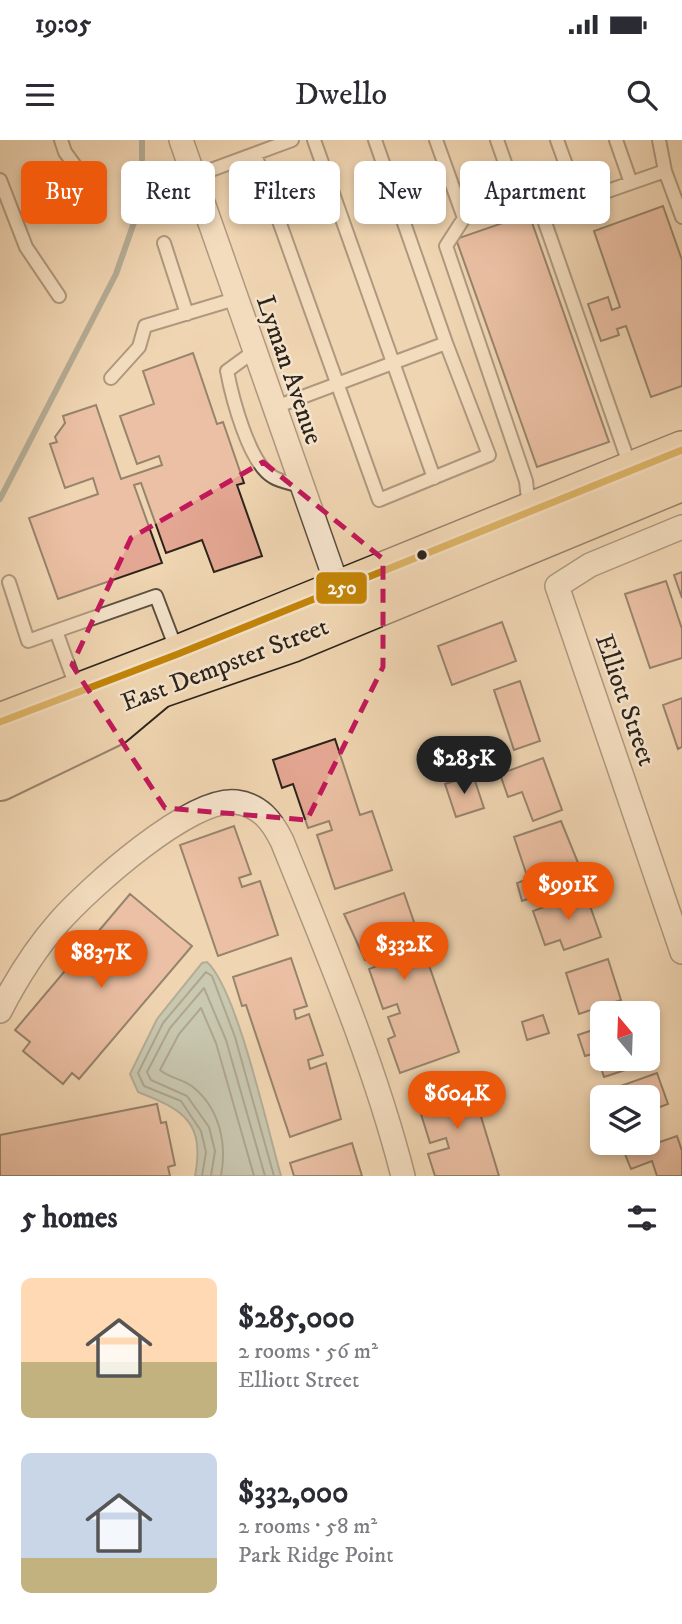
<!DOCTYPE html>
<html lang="en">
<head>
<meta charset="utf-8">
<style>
  body { margin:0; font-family:"IM FELL DW Pica",serif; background:#f7f7f7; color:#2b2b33; height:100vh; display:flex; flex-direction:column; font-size:26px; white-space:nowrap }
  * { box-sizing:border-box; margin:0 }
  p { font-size:23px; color:#7c7c81 }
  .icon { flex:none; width:38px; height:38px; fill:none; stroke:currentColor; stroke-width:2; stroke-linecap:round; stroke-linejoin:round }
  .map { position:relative; height:1036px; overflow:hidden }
  .sheet { display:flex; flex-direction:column; background:#fff; flex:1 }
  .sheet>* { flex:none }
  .top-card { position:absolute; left:21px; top:21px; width:640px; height:63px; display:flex; gap:14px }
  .needle { width:46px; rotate:341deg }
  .buttons { position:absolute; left:590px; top:861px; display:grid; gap:14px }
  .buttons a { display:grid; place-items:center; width:70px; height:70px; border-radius:10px; background:#fff; box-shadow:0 4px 10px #0003; font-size:35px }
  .price { position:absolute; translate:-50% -60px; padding:0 16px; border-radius:24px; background:#ea580c; color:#fff; font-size:23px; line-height:46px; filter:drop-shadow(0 2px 4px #0008) }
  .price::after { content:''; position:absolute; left:50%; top:42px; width:21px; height:16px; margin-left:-10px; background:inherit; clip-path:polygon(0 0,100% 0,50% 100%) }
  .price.selected { background:#222; color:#fff }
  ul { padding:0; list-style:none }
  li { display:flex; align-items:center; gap:21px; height:175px; padding:0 21px }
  li span { display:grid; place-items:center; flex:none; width:196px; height:140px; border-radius:10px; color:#555 }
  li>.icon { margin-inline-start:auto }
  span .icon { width:84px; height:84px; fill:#fffc; stroke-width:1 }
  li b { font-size:30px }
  h2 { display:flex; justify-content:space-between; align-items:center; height:84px; padding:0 21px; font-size:30px }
  .tag { padding:0 24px; border-radius:10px; background:#fff; box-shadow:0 4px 10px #0003; font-size:24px; line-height:63px }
  .tag.selected { background:#ea580c; color:#fff }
  .status { display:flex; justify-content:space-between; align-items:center; height:49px; padding:0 35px; background:#fff; direction:ltr }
  .status svg { height:19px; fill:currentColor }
  header { display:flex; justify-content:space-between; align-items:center; height:91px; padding:0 21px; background:#fff; font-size:32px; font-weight:600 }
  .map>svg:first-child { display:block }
  .water { fill:#9ab9b0; stroke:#6e7d74; stroke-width:2 }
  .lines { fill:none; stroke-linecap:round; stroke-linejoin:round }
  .shore { stroke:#636e65; stroke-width:2 }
  .stream { stroke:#6e7d74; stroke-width:6 }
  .building { fill:#e4a793; stroke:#2c231a; stroke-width:2 }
  .lane-casing { stroke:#5d5040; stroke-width:16 }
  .street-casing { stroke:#5d5040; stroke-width:26 }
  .primary-casing { stroke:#2c231a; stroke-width:40 }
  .highway-casing { stroke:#2c231a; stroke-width:42 }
  .lane { stroke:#f5e4cd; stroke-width:12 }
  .street { stroke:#f5e4cd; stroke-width:23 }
  .primary { stroke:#f0d6b2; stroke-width:37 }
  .highway { stroke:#f0d6b2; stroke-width:38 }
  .bus-1-casing { stroke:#f5e4cd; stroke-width:12 }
  .bus-1 { stroke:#c48506; stroke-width:7 }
  .marked { fill:none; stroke:#c2185b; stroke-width:5; stroke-dasharray:14 9; stroke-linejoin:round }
  .bus-dot { fill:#2c231a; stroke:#f5e4cd; stroke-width:2.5 }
  .labels { text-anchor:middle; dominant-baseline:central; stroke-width:5; stroke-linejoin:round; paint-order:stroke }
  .street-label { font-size:26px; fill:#2c231a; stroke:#f5e4cd }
  .line-badge { stroke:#f5e4cd; stroke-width:2.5 }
  .badge-label { font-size:19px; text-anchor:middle; font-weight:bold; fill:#fff }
</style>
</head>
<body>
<div class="status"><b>19:05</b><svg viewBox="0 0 49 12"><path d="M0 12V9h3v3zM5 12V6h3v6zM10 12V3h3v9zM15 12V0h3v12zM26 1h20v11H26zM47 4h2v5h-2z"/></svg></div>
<header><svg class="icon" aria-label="menu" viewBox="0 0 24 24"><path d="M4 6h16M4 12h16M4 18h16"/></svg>Dwello<svg class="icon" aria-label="search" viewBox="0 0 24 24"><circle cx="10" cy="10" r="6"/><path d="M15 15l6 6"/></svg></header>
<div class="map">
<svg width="682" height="1036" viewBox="0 0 682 1036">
  <rect width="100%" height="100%" fill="#f0d6b2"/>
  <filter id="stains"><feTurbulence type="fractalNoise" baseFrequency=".00286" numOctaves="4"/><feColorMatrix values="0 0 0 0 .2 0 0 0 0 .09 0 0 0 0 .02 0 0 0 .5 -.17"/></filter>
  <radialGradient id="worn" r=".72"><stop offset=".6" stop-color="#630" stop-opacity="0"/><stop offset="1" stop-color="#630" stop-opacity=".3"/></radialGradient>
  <path class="water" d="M 207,822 C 237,849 268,991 281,1036 L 195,1036 C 205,982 184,970 138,952 L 130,934 L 157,879 L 202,823 Z"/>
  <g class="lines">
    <path class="shore" d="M 202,1036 L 206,1012 L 201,991 L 181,961 L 144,946 L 138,933 L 163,883 L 206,832 L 212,836 L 235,897 L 274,1036
      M 211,1036 L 215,1011 L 209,987 L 187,956 L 151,940 L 147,932 L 170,888 L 204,848 L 226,900 L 265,1036
      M 221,1036 C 227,1004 220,969 193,947 C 183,939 169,938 160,930 L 179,894 L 201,868 L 216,903 L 254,1036"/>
    <path class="stream" d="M 142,0 L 142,19
      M 0,359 L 116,134 L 138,71 L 144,45"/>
  </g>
  <path class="building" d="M 663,66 L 682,120 L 682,246 L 651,257 L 626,186 L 617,189 L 619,195 L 601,201 L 588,164 L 608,157 L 612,170 L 620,167 L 594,91 Z
    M 529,74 L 609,302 L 537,327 L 456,99 Z
    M 193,213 L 217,284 L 223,282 L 244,343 L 237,345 L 262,416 L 214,432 L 202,400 L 166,413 L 141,343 L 134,345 L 162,423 L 58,459 L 29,378 L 98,354 L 93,338 L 65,348 L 50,304 L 57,302 L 55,297 L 65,283 L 63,276 L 96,265 L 121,339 L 162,325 L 159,316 L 137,324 L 120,276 L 154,264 L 143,231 Z
    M 682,432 L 682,458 L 674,435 Z
    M 666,441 L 682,489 L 682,518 L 650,528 L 625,454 Z
    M 502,482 L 516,521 L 452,545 L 438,506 Z
    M 520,541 L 540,601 L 514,610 L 494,550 Z
    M 682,558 L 682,607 L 678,609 L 663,565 Z
    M 335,599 L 360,675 L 372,671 L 392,730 L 335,749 L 317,695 L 332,690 L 329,681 L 308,688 L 293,644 L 282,648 L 273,620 Z
    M 543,618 L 562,670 L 533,681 L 522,652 L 508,657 L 500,634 Z
    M 473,635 L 484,668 L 456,677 L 445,644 Z
    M 561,681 L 585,740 L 522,761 L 517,743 L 528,739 L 514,697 Z
    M 234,686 L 251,734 L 239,738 L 242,747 L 260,741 L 278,795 L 218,816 L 180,705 Z
    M 585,752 L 601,797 L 564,810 L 560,800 L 545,805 L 533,771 Z
    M 404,753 L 459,912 L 400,933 L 388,899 L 395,896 L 388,877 L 400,873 L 397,864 L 383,869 L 369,829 L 390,821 L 387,812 L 365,820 L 344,774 Z
    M 130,754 L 192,806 L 79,939 L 72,933 L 63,944 L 23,911 L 30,902 L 15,890 Z
    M 291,818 L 307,866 L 294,870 L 296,879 L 309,874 L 323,915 L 308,920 L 310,929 L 326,923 L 341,979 L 290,997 L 246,865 L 242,866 L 233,837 Z
    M 608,819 L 621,860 L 579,874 L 566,833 Z
    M 543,875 L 549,893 L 527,900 L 522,882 Z
    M 602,887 L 602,919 L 645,919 L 647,923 L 604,937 L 596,913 L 585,916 L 578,895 Z
    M 657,933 L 668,964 L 652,970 L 659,988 L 648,992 L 648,957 L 602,957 L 602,966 L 598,954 Z
    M 469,937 L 499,1036 L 435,1036 L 428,1014 L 449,1008 L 446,998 L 430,1003 L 415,955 Z
    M 157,964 L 161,983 L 166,982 L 175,1025 L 168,1027 L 170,1036 L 0,1036 L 0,995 Z
    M 677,996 L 682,1011 L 682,1036 L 657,1036 L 652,1021 L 631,1029 L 625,1014 Z
    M 352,1003 L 362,1036 L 294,1036 L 290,1023 Z"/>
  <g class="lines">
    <g class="lane-casing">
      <path id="lane" d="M 61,0 L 65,12 L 97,56
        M 314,0 L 434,338
        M 436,0 L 464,78
        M 497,0 L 518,60
        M 557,0 L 579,61
        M 616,0 L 631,43
        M 659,0 L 665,31
        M 255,14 L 379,360 L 489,315 L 446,203
        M 192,37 L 292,0
        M 0,40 L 26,107 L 59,156
        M 542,74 L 631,329
        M 164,103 L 187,174
        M 253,212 L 227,231 C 232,257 249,324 273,337 C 281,342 292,343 300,346
        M 111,238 L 139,207 L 145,186 L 235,159
        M 273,268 L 446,203 L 375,0
        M 529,367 L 526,341 L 446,106 L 464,78 L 518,60 L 542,74 L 665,31 L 682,77
        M 9,442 L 28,501 L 56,491
        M 77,549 L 56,491 L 156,456 L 177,511"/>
    </g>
    <g class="street-casing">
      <path id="street" d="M 181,0 L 342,459
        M 682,387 L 590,425 L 557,446 L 682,812
        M 0,871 C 16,840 36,808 59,782 C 88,749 191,656 236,662 C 260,665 272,681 282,701 C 326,810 374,922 403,1036"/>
    </g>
    <g class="primary-casing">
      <path id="primary" d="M 0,582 L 178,514 L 682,310
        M 0,611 L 157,550 L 293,503 L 682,342"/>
    </g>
    <g class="highway-casing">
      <path id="highway" d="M 0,641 L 114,586 L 157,550"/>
    </g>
    <use href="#lane" class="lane"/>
    <use href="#street" class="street"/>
    <use href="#primary" class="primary"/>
    <use href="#highway" class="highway"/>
    <g class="bus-1-casing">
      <path id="bus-1" d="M 0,582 L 178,514 L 682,310"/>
    </g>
    <use href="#bus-1" class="bus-1"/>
  </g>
  <path d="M0 0H682V1036H0ZM 263,322 L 383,419 L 383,527 L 307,680 L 165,668 L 72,525 L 131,398 Z" fill="#f0d6b2" fill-opacity=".55" fill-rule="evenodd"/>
  <path class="marked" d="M 263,322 L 383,419 L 383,527 L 307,680 L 165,668 L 72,525 L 131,398 Z"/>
  <circle class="bus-dot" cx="422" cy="415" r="6"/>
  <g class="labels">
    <g class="street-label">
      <text transform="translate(289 230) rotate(71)">Lyman Avenue</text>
      <text transform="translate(225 525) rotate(-21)">East Dempster Street</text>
      <text transform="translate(625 560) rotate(71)">Elliott Street</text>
    </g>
  </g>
  <rect class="line-badge" x="315" y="431" width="53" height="34" rx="7" fill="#c48506"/>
  <g class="badge-label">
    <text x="342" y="454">250</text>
  </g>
  <rect width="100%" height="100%" filter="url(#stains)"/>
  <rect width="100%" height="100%" fill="url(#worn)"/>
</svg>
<div class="buttons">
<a><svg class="needle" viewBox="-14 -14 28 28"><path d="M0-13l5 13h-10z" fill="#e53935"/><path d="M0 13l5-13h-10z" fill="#7c7c81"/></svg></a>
<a><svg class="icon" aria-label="layers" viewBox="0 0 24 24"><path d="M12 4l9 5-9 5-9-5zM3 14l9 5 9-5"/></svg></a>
</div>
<b class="price selected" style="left:464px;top:656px">$285K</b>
<b class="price" style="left:568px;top:782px">$991K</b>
<b class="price" style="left:404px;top:842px">$332K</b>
<b class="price" style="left:101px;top:850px">$837K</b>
<b class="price" style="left:457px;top:991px">$604K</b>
<div class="top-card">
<a class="tag selected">Buy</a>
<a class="tag">Rent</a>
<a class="tag">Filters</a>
<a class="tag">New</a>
<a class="tag">Apartment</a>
</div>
</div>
<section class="sheet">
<h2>5 homes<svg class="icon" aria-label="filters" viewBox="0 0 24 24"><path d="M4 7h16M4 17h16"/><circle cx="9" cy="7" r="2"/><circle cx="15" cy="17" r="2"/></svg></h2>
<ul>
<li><span style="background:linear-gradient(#ffd9b3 60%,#c2b280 0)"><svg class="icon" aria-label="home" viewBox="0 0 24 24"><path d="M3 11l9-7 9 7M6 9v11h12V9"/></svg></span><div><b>$285,000</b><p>2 rooms · 56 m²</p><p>Elliott Street</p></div></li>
<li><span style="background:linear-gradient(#c9d6e8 75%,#c2b280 0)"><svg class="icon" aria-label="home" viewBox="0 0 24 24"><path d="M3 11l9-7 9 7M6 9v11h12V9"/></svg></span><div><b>$332,000</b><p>2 rooms · 58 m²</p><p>Park Ridge Point</p></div></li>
</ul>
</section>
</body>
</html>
